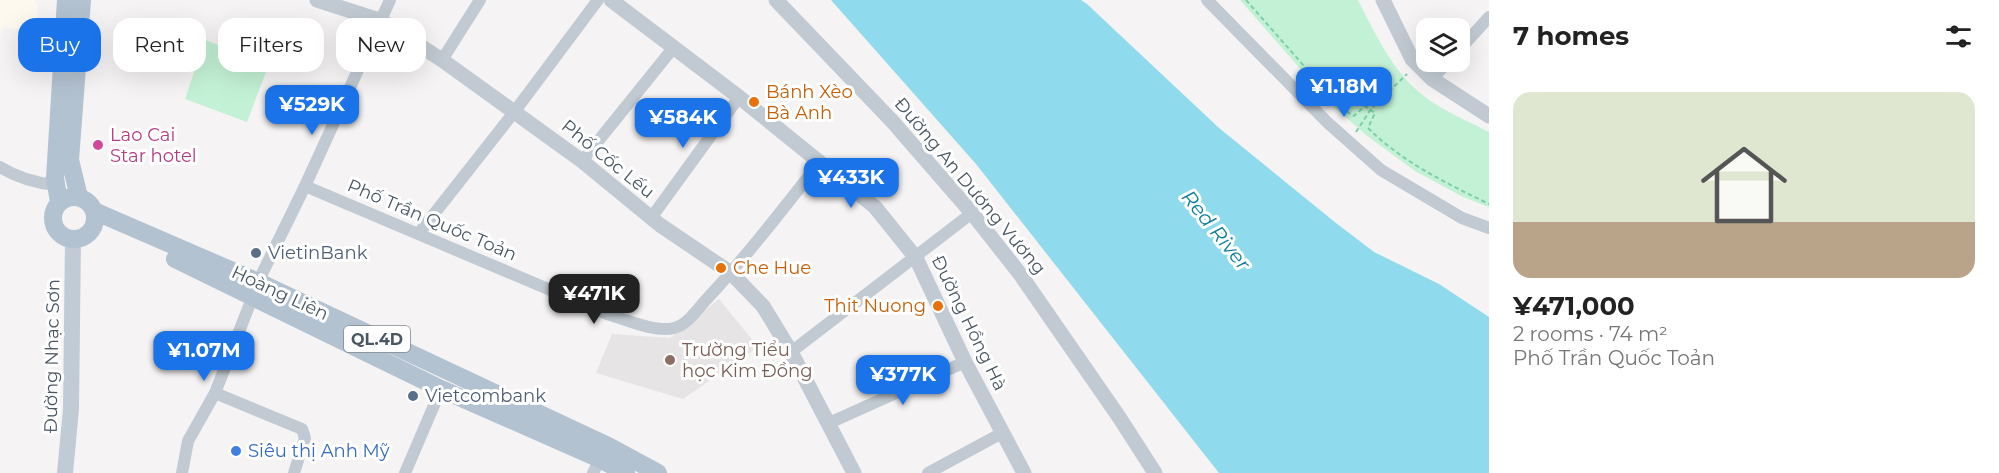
<!DOCTYPE html>
<html lang="en">
<head>
<meta charset="utf-8">
<style>
  body { margin:0; font-family:Montserrat,sans-serif; background:#f2f2f2; color:#222; height:100vh; display:flex; flex-direction:column; font-size:22px; white-space:nowrap }
  * { box-sizing:border-box; margin:0 }
  p { font-size:20px; color:#767676 }
  .icon { flex:none; width:33px; height:33px; fill:none; stroke:currentColor; stroke-width:2; stroke-linecap:round; stroke-linejoin:round }
  .map { position:relative; flex:1; overflow:hidden }
  .drawer { display:flex; flex-direction:column; background:#fff; width:510px }
  .drawer>* { flex:none }
  .top-card { position:absolute; left:18px; top:18px; width:570px; height:54px; display:flex; gap:12px }
  .fabs { position:absolute; left:1416px; top:18px; display:grid; gap:12px }
  .fabs a { display:grid; place-items:center; width:54px; height:54px; border-radius:12px; background:#fff; box-shadow:0 6px 24px #0002; font-size:30px }
  .price { position:absolute; translate:-50% -51px; padding:0 14px; border-radius:12px; background:#1a73e8; color:#fff; font-size:20px; line-height:39px; filter:drop-shadow(0 2px 3px #0008) }
  .price::after { content:''; position:absolute; left:50%; top:36px; width:18px; height:14px; margin-left:-9px; background:inherit; clip-path:polygon(0 0,100% 0,50% 100%) }
  .price.active { background:#222; color:#fff }
  ul { padding:0; list-style:none }
  li { display:grid; align-content:center; gap:12px; height:318px; padding:0 24px }
  li span { display:grid; place-items:center; height:186px; border-radius:18px; color:#555 }
  li>.icon { margin-inline-start:auto }
  span .icon { width:108px; height:108px; fill:#fffc; stroke-width:1 }
  li b { font-size:26px }
  h2 { display:flex; justify-content:space-between; align-items:center; height:72px; padding:0 24px; font-size:26px }
  .tag { padding:0 21px; border-radius:18px; background:#fff; box-shadow:0 6px 24px #0002; font-size:21px; line-height:54px }
  .tag.active { background:#1a73e8; color:#fff }
  main { display:flex; flex:1; min-height:0 }
  .map>svg:first-child { display:block }
  .commercial { fill:#fdf9ef }
  .education { fill:#e6e4e5 }
  .green { fill:#c3f1d5 }
  .water { fill:#90daee }
  .lines { fill:none; stroke-linecap:round; stroke-linejoin:round }
  .path { stroke:#7ad0a6; stroke-width:2; stroke-dasharray:4.5 3; stroke-linecap:butt }
  .minor { stroke:#c1cad2; stroke-width:12 }
  .tertiary { stroke:#c1cad2; stroke-width:15 }
  .secondary { stroke:#c1cbd6; stroke-width:16 }
  .primary { stroke:#b3c2d1; stroke-width:18 }
  .food-dot { fill:#e8710a; stroke:#fff; stroke-width:2 }
  .hotel-dot { fill:#d1479c; stroke:#fff; stroke-width:2 }
  .service-dot { fill:#5c6f8a; stroke:#fff; stroke-width:2 }
  .education-dot { fill:#8d6e63; stroke:#fff; stroke-width:2 }
  .shop-dot { fill:#3f7fe0; stroke:#fff; stroke-width:2 }
  .labels { text-anchor:middle; dominant-baseline:central; stroke-width:6; stroke-linejoin:round; paint-order:stroke }
  .shield { fill:#fff; stroke:#808990; stroke-width:1.5 }
  .shield-label { font-size:16px; font-weight:bold; fill:#4a5661 }
  .food-label { font-size:18px; fill:#c56008; stroke:#fff; text-anchor:start }
  .hotel-label { font-size:18px; fill:#b23c85; stroke:#fff; text-anchor:start }
  .street-label { font-size:18px; fill:#4a5661; stroke:#fff }
  .service-label { font-size:18px; fill:#4e5e75; stroke:#fff; text-anchor:start }
  .education-label { font-size:18px; fill:#785e54; stroke:#fff; text-anchor:start }
  .shop-label { font-size:18px; fill:#366cbe; stroke:#fff; text-anchor:start }
  .water-label { font-size:20px; font-style:italic; fill:#0c7c9b; stroke:#fff }
</style>
</head>
<body>
<main>
<div class="map">
<svg width="1489" height="473" viewBox="0 0 1489 473">
  <rect width="100%" height="100%" fill="#f5f3f3"/>
  <path class="commercial" d="M 0,0 L 35,0 L 38,4 L 37,33 L 3,27 L 0,38 Z"/>
  <path class="education" d="M 719,299 L 758,347 L 683,399 L 596,373 L 612,334 L 670,338 Z"/>
  <path class="green" d="M 1240,0 L 1358,0 C 1375,33 1393,73 1424,96 C 1443,111 1468,121 1489,132 L 1489,207 L 1463,197 L 1415,171 L 1366,135 L 1333,106 Z
    M 205,40 L 269,64 L 247,122 L 185,99 Z"/>
  <path class="water" d="M 831,0 L 1081,0 L 1087,4 L 1219,128 L 1336,223 L 1374,252 L 1439,284 L 1489,317 L 1489,473 L 1219,473 L 976,164 Z"/>
  <g class="lines">
    <path class="path" d="M 1246,0 L 1326,91 L 1349,113 L 1354,116 L 1365,106 L 1375,113 L 1368,128 C 1402,162 1446,183 1489,204
      M 1356,132 L 1371,109 L 1407,74"/>
    <path class="minor" d="M 1207,0 L 1328,123 L 1381,170 L 1462,218 L 1489,228
      M 1460,49 L 1489,17
      M 442,60 L 480,0
      M 1432,79 L 1448,62
      M 582,161 L 674,47
      M 0,167 C 18,178 35,183 56,185
      M 305,186 L 607,314 C 624,319 656,333 674,328 C 687,325 697,310 705,301 C 746,257 783,209 820,162
      M 651,218 L 739,97
      M 419,233 L 515,111 L 598,0
      M 258,282 L 305,186 L 390,0
      M 791,352 L 972,213
      M 215,393 L 302,429 L 305,438 L 294,473
      M 829,423 L 965,362
      M 182,473 L 188,441 L 215,393 L 253,296
      M 405,473 L 441,389
      M 593,473 L 600,459
      M 928,473 L 1002,433"/>
    <path class="tertiary" d="M 317,0 L 382,21 L 442,60 L 582,161 L 660,225 L 731,273 L 763,306 L 791,352 L 854,473
      M 611,0 L 739,97 L 875,207 L 916,258 L 965,362 L 1024,473
      M 776,0 L 892,121 L 972,213 L 1020,274 L 1119,417 L 1155,473
      M 1383,0 L 1412,59 L 1432,79 L 1489,116"/>
    <path class="secondary" d="M 65,473 L 71,409 L 73,239"/>
    <path class="primary" d="M53 218a21 21 0 1 1 42 0a21 21 0 1 1-42 0Z
      M 79,197 L 70,160 L 82,0
      M 59,202 L 55,178 L 66,0
      M 94,211 L 258,282 L 608,446 L 658,473
      M 175,259 L 441,389 L 600,459 L 626,473"/>
  </g>
  <g class="food-dot">
    <circle cx="754" cy="102" r="6"/>
    <circle cx="721" cy="268" r="6"/>
    <circle cx="938" cy="306" r="6"/>
  </g>
  <circle class="hotel-dot" cx="98" cy="145" r="6"/>
  <g class="service-dot">
    <circle cx="256" cy="253" r="6"/>
    <circle cx="413" cy="396" r="6"/>
  </g>
  <circle class="education-dot" cx="670" cy="360" r="6"/>
  <circle class="shop-dot" cx="236" cy="451" r="6"/>
  <g class="labels">
    <rect class="shield" x="344" y="326" width="66" height="26" rx="4.5"/>
    <g class="shield-label">
      <text x="377" y="339">QL.4D</text>
    </g>
    <g class="food-label">
      <text x="766" y="92">Bánh Xèo<tspan x="766" dy="21">Bà Anh</tspan></text>
      <text x="733" y="268">Che Hue</text>
      <text x="926" y="306" text-anchor="end">Thit Nuong</text>
    </g>
    <g class="hotel-label">
      <text x="110" y="135">Lao Cai<tspan x="110" dy="21">Star hotel</tspan></text>
    </g>
    <g class="street-label">
      <text transform="translate(608 159) rotate(39)">Phố Cốc Lếu</text>
      <text transform="translate(970 186) rotate(50)">Đường An Dương Vương</text>
      <text transform="translate(432 220) rotate(23)">Phố Trần Quốc Toản</text>
      <text transform="translate(280 293) rotate(25)">Hoàng Liên</text>
      <text transform="translate(969 323) rotate(64)">Đường Hồng Hà</text>
      <text transform="translate(52 356) rotate(-89)">Đường Nhạc Sơn</text>
    </g>
    <g class="service-label">
      <text x="268" y="253">VietinBank</text>
      <text x="425" y="396">Vietcombank</text>
    </g>
    <g class="education-label">
      <text x="682" y="350">Trường Tiểu<tspan x="682" dy="21">học Kim Đồng</tspan></text>
    </g>
    <g class="shop-label">
      <text x="248" y="451">Siêu thị Anh Mỹ</text>
    </g>
    <g class="water-label">
      <text transform="translate(1216 230) rotate(51)">Red River</text>
    </g>
  </g>
</svg>
<div class="fabs">
<a><svg class="icon" aria-label="layers" viewBox="0 0 24 24"><path d="M12 4l9 5-9 5-9-5zM3 14l9 5 9-5"/></svg></a>
</div>
<b class="price" style="left:1344px;top:118px">¥1.18M</b>
<b class="price" style="left:312px;top:136px">¥529K</b>
<b class="price" style="left:683px;top:149px">¥584K</b>
<b class="price" style="left:851px;top:209px">¥433K</b>
<b class="price active" style="left:594px;top:325px">¥471K</b>
<b class="price" style="left:204px;top:382px">¥1.07M</b>
<b class="price" style="left:903px;top:406px">¥377K</b>
<div class="top-card">
<a class="tag active">Buy</a>
<a class="tag">Rent</a>
<a class="tag">Filters</a>
<a class="tag">New</a>
</div>
</div>
<section class="drawer">
<h2>7 homes<svg class="icon" aria-label="filters" viewBox="0 0 24 24"><path d="M4 7h16M4 17h16"/><circle cx="9" cy="7" r="2"/><circle cx="15" cy="17" r="2"/></svg></h2>
<ul>
<li><span style="background:linear-gradient(#dfe7d0 70%,#b9a48a 0)"><svg class="icon" aria-label="home" viewBox="0 0 24 24"><path d="M3 11l9-7 9 7M6 9v11h12V9"/></svg></span><div><b>¥471,000</b><p>2 rooms · 74 m²</p><p>Phố Trần Quốc Toản</p></div></li>
</ul>
</section>
</main>
</body>
</html>
